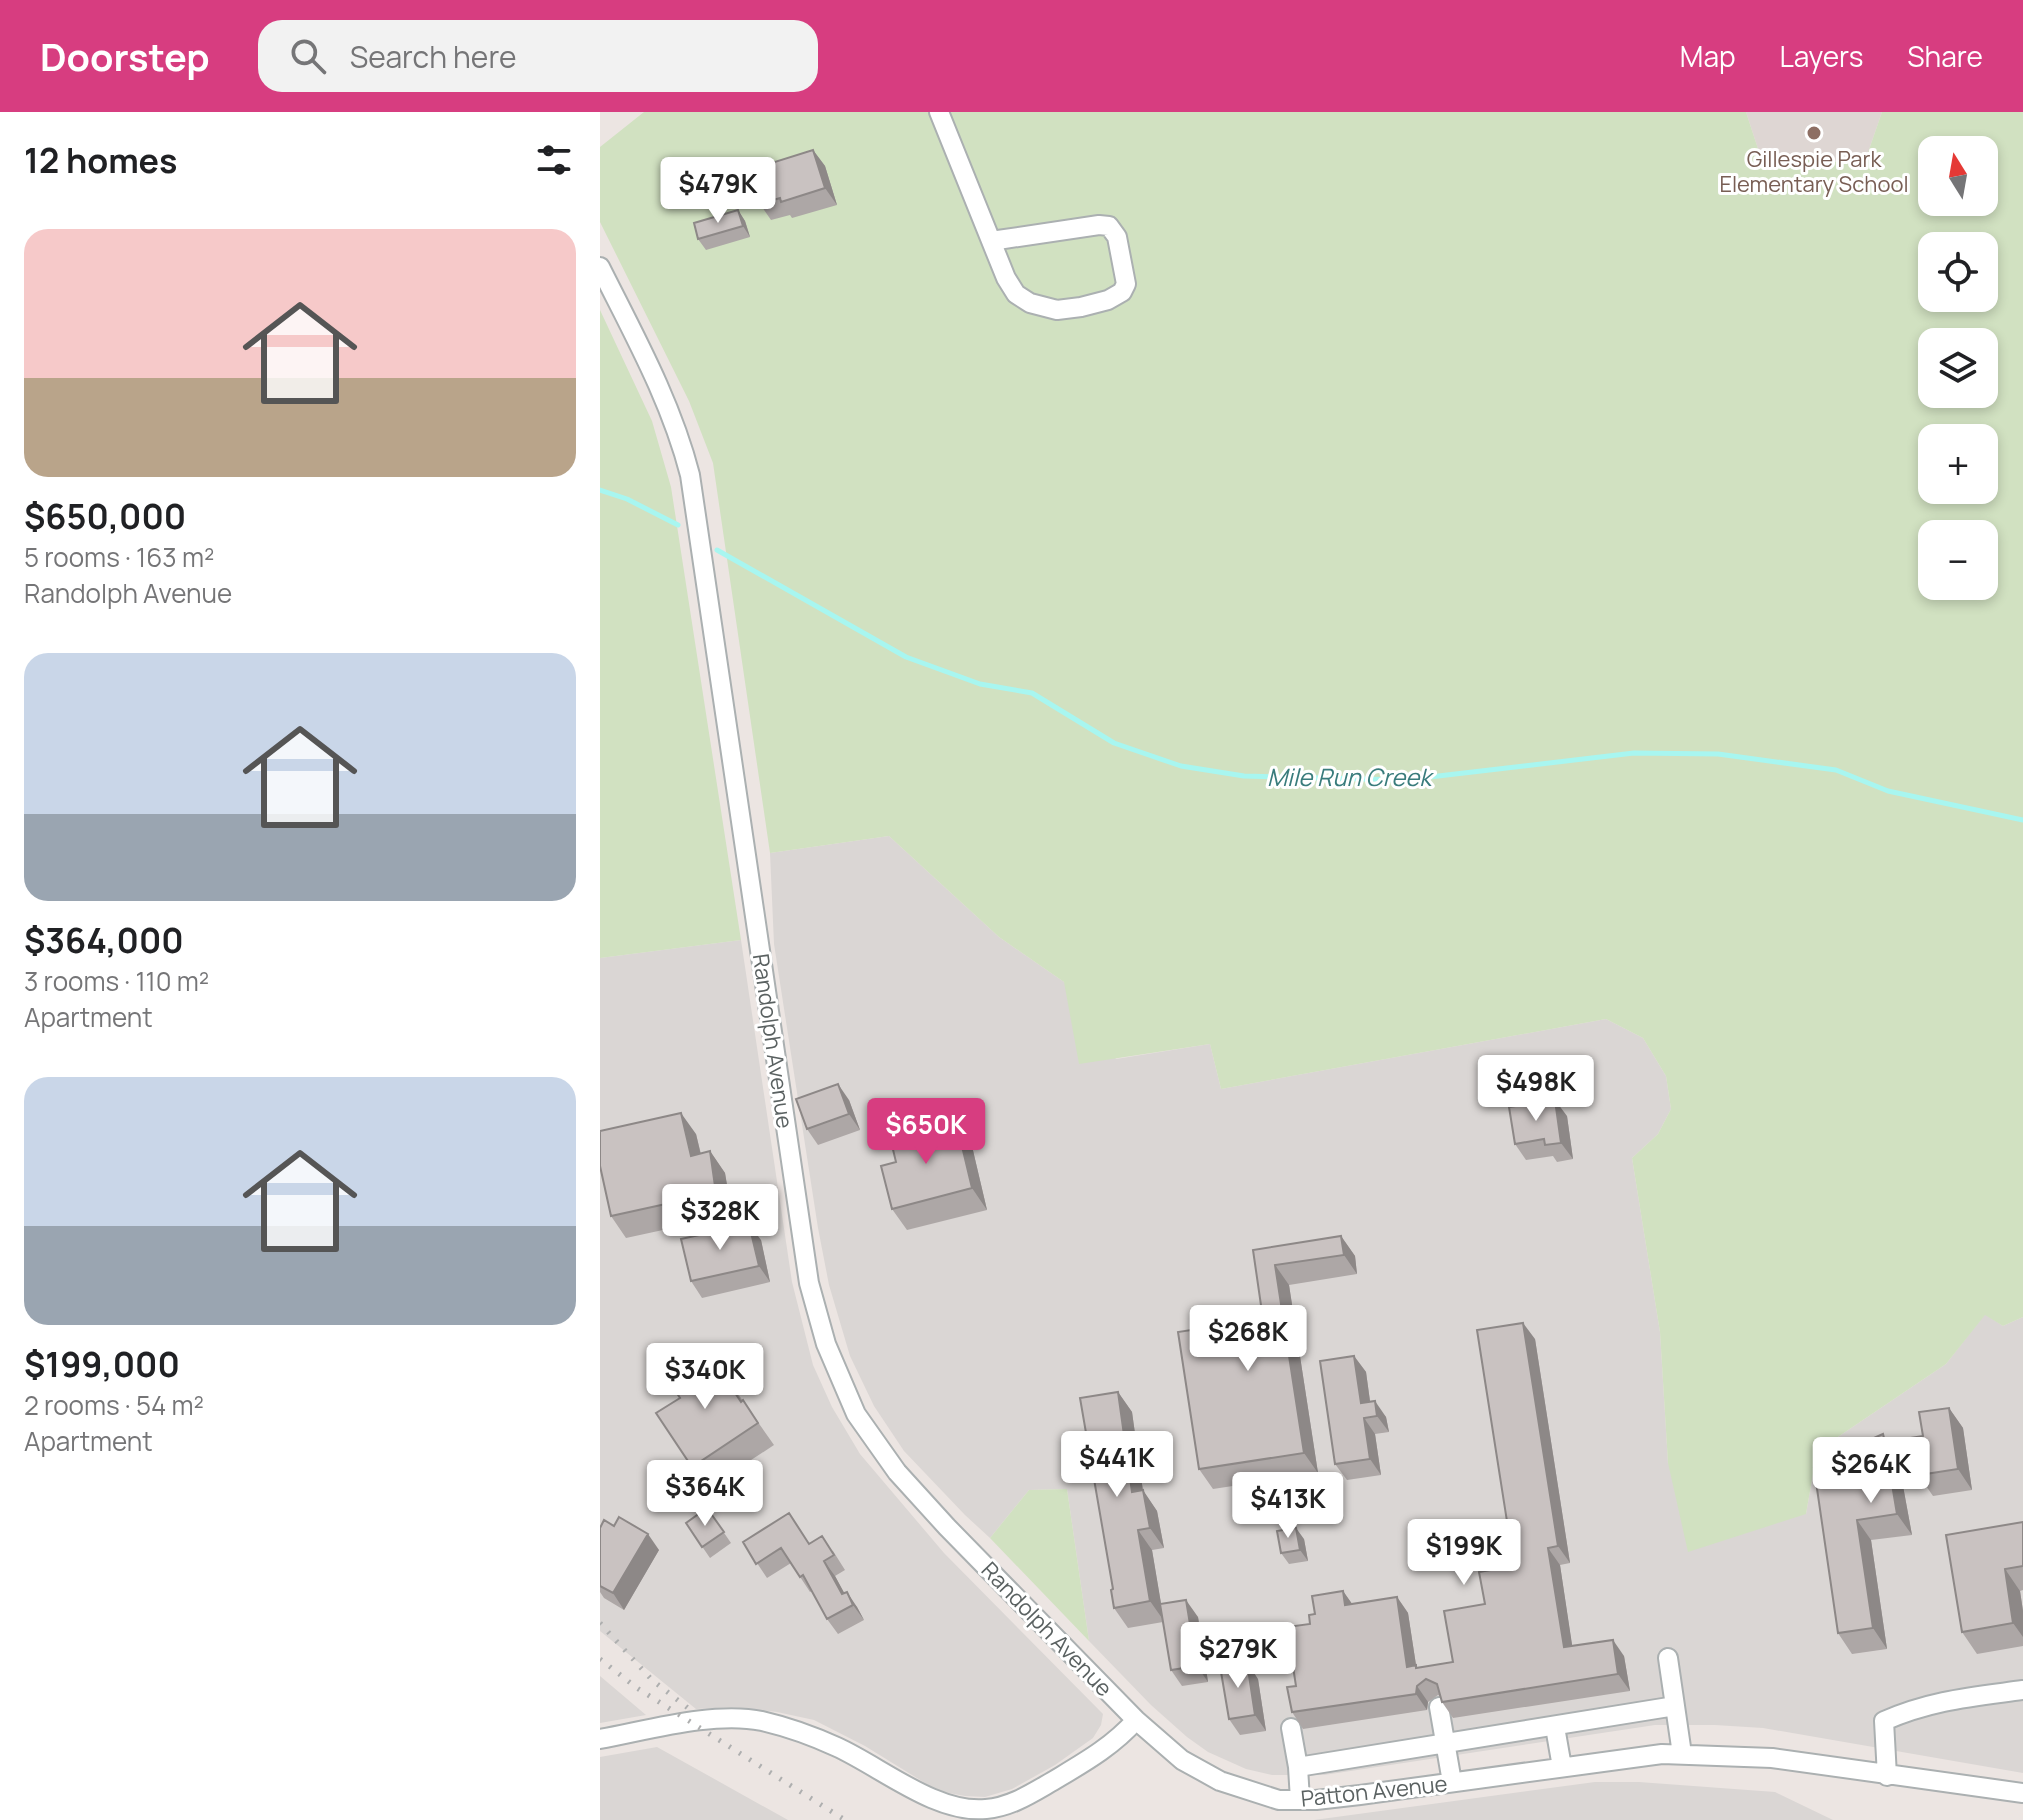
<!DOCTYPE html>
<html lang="en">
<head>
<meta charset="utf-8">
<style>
  body { margin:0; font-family:Manrope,sans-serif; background:#f2f2f2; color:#202124; height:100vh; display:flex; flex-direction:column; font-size:30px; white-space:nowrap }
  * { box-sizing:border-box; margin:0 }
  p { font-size:26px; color:#757577 }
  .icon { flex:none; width:44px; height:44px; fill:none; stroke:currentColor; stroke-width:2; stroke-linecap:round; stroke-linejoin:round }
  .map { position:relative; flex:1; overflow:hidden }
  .drawer { display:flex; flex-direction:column; background:#fff; width:600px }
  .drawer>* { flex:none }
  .needle { width:52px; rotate:349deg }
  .controls { position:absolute; left:1318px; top:24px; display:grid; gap:16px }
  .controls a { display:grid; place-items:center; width:80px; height:80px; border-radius:16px; background:#fff; box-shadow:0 4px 12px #0003; font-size:40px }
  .price { position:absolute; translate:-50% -68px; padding:0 18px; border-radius:8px; background:#fff; color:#222; font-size:26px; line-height:52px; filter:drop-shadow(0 2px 4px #0008) }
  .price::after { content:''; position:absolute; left:50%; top:48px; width:24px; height:18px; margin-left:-12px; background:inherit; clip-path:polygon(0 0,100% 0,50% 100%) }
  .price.current { background:#d73d80; color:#fff }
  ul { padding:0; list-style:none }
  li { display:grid; align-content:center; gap:16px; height:424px; padding:0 24px }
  li span { display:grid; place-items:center; height:248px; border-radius:24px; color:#555 }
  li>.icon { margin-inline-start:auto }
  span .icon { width:144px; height:144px; fill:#fffc; stroke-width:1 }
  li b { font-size:34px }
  h2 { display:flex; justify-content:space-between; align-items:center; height:96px; padding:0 24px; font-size:34px }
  header { display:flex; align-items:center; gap:48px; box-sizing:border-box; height:112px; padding:0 40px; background:#d73d80; color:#fff }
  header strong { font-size:38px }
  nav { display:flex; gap:44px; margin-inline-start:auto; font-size:28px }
  .search { width:560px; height:72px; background:#f2f2f2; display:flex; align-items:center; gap:20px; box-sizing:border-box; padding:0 28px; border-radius:24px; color:#757577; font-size:30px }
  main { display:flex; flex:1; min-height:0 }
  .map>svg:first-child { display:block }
  .industrial { fill:#dad6d4 }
  .education { fill:#ded6d3 }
  .green { fill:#d1e1c1; fill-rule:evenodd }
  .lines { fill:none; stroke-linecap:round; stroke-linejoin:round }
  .stream { stroke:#a8f6f0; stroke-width:5 }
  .minor-casing { stroke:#abb0b1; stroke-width:22 }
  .minor { stroke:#fff; stroke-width:18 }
  .rail { stroke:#aeafaf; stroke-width:5; stroke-dasharray:2 10; stroke-linecap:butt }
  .wall { fill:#ada7a6 }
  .shaded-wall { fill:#8d8887 }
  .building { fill:#c9c2c1; stroke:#8d8887; stroke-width:2 }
  .education-dot { fill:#8d6e63; stroke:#fff; stroke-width:3 }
  .labels { text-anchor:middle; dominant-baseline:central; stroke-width:6; stroke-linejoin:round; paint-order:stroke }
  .education-label { font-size:22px; fill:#785e54; stroke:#fff }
  .street-label { font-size:22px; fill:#5a6161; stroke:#fff }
  .water-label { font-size:24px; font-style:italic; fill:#397c7c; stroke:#fff }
</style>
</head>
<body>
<header>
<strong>Doorstep</strong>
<div class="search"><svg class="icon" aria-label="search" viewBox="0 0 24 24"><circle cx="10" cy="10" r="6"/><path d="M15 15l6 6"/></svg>Search here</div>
<nav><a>Map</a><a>Layers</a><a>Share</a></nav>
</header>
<main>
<section class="drawer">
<h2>12 homes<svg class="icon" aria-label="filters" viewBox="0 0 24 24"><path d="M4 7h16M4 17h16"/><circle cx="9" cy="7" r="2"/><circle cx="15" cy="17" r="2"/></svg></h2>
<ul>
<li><span style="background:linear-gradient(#f6c9c9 60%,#b9a48a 0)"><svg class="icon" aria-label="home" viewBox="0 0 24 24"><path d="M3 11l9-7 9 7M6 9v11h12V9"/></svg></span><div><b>$650,000</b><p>5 rooms · 163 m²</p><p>Randolph Avenue</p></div></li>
<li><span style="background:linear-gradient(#c9d6e8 65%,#9aa5b1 0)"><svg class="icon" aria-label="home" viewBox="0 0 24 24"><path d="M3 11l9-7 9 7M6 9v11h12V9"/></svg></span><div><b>$364,000</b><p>3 rooms · 110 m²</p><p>Apartment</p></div></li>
<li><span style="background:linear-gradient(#c9d6e8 60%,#9aa5b1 0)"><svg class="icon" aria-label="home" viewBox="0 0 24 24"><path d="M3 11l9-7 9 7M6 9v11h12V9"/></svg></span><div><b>$199,000</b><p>2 rooms · 54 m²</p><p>Apartment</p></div></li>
</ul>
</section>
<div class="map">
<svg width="1423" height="1708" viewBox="0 0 1423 1708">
  <rect width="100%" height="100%" fill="#ece5e2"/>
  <path class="industrial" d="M 289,724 L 399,825 L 464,870 L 516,947 L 610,932 L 621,977 L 1006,907 L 1043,926 L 1066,964 L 1071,997 L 1058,1022 L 1032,1046 L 1060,1220 L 1068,1351 L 1206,1402 L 1217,1339 L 1346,1252 L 1385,1202 L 1403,1214 L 1423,1205 L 1423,1661 L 1163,1616 L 1115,1613 L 1055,1613 L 724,1663 L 672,1663 L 646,1657 L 608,1640 L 587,1625 L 551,1593 L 489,1529 L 467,1377 L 429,1378 L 390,1426 L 365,1403 L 304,1339 L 274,1294 L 250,1244 L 229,1173 L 218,1116 L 174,832 L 170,741 Z
    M 141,828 L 192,1170 L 213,1253 L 232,1295 L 260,1342 L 344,1441 L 503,1602 L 501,1613 L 493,1626 L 455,1653 L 412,1677 L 385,1685 L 365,1684 L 338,1679 L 265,1634 L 214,1608 L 177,1600 L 133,1595 L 96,1597 L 0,1519 L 0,846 Z
    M 0,1564 L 46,1603 L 0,1611 Z
    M 57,1635 L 188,1708 L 0,1708 L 0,1645 Z
    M 995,1670 L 1039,1670 L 1175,1680 L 1233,1708 L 714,1708 Z"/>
  <path class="education" d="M 1146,0 L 1282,0 L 1264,52 L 1160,43 Z"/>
  <path class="green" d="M 44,0 L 1146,0 L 1160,43 L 1264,52 L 1282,0 L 1423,0 L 1423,1205 L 1403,1214 L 1385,1203 L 1346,1252 L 1217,1339 L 1206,1402 L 1088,1440 L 1068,1351 L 1060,1220 L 1032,1046 L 1058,1022 L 1071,997 L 1066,964 L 1043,926 L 1006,907 L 621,977 L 610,932 L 479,952 L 464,870 L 399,825 L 289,724 L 170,741 L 113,351 L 89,289 L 0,110 L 0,35 ZM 1332,38 L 1384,38 L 1384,90 L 1332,90 ZM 1332,134 L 1384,134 L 1384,186 L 1332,186 ZM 1332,230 L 1384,230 L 1384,282 L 1332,282 ZM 1332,326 L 1384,326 L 1384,378 L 1332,378 ZM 1332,422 L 1384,422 L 1384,474 L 1332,474 Z
    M 0,198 L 52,309 L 71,375 L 141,828 L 0,846 Z
    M 467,1377 L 489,1529 L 390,1426 L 429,1378 Z"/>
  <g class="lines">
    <path class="stream" d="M 0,378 L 27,387 L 78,413
      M 117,438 L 306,545 L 380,572 L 432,581 L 514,631 L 581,654 L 644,664 L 804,668 L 1034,641 L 1118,642 L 1236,658 L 1288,679 L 1423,708"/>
    <g class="minor-casing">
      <path id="minor" d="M 339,0 L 406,166 L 416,182 L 430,191 L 457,198 L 481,195 L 508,188 L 522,180 L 526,172 L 517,125 L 509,114 L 499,113 L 391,129
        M 0,155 C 34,223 71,289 90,363 L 209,1171 L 226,1232 L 256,1302 L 297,1360 L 347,1415 L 536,1608 L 582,1648 L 620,1669 L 679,1688 L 716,1688 L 760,1683 L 1062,1642 L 1172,1646 L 1423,1681
        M 1068,1546 L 1082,1642
        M 839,1595 L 852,1670
        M 955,1615 L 962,1655
        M 691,1616 L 698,1655 L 700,1688
        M 0,1627 C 49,1618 114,1599 162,1609 C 188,1615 213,1624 237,1635 C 281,1655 336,1702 386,1697 C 411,1695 432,1681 453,1669 C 483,1651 512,1635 536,1608
        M 698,1655 L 1075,1594
        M 1287,1664 L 1284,1609 C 1332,1588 1372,1585 1423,1578"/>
    </g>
    <use href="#minor" class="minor"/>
    <path class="rail" d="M 0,1511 L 52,1568 L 93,1600
      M 0,1547 L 37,1576 L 245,1708"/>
  </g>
  <path class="wall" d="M 213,38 L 225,54 L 237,93 L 192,106 L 190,103 L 171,108 L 160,92 Z
    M 138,98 L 145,109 L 150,125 L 106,138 L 98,127 Z
    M 249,988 L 260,1018 L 218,1033 L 207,1017 Z
    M 967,1004 L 973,1047 L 957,1050 L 953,1044 L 926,1048 L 915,1032 Z
    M 96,1022 L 101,1042 L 110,1039 L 125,1061 L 132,1103 L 26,1126 L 11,1104 Z
    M 371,1030 L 387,1098 L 307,1118 L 292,1097 Z
    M 741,1124 L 755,1144 L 757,1162 L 689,1173 L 718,1361 L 613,1377 L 599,1357 L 663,1207 L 653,1138 Z
    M 161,1128 L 170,1170 L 102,1186 L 91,1169 Z
    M 935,1227 L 970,1451 L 960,1453 L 972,1534 L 1024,1544 L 1030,1579 L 853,1606 L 842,1590 L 840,1584 L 838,1583 L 828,1590 L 827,1598 L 703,1617 L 692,1600 L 696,1574 L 710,1512 L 715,1502 L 743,1479 L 752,1492 L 797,1485 L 808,1501 L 816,1553 L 817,1556 L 853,1550 L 885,1492 L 914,1454 Z
    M 105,1235 L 174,1333 L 107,1377 L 92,1355 L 80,1286 L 92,1259 Z
    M 754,1244 L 766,1260 L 770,1289 L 786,1305 L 789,1320 L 775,1322 L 781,1363 L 747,1368 L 735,1352 Z
    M 518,1280 L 532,1300 L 543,1379 L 557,1399 L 564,1436 L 552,1438 L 561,1492 L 598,1505 L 608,1570 L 582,1574 L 571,1558 L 563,1510 L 528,1516 L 514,1496 L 513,1477 Z
    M 1349,1296 L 1363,1316 L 1372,1378 L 1333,1384 L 1324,1371 L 1303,1374 L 1312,1423 L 1271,1428 L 1287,1537 L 1252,1542 L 1238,1521 L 1244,1351 L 1288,1329 L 1323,1324 Z
    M 107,1396 L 131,1431 L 110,1446 L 86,1411 Z
    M 1423,1410 L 1423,1478 L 1420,1479 L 1423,1499 L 1423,1534 L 1377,1542 L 1362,1520 Z
    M 0,1416 L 59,1438 L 24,1498 L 4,1486 L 0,1480 Z
    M 704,1427 L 708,1449 L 689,1452 L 681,1441 Z
    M 143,1430 L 210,1432 L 233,1439 L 245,1458 L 235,1464 L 244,1481 L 257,1495 L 264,1508 L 238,1522 L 227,1507 L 212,1479 L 210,1480 L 191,1451 L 167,1466 Z
    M 658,1567 L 666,1619 L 640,1623 L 629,1607 Z"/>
  <path class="shaded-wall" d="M 213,38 L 225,54 L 237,93 L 225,76 Z
    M 138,98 L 145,109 L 150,125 L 143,114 Z
    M 238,972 L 249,988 L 260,1018 L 249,1002 Z
    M 955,988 L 967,1004 L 973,1047 L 961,1031 Z
    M 81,1001 L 96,1022 L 106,1065 L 91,1044 Z
    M 356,1009 L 371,1030 L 387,1098 L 372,1076 Z
    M 110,1039 L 125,1061 L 132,1103 L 116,1081 Z
    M 149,1112 L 161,1128 L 170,1170 L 159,1154 Z
    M 741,1124 L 755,1144 L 757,1162 L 744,1143 Z
    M 675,1153 L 689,1173 L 718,1361 L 704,1341 Z
    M 923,1211 L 935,1227 L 970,1451 L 958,1434 Z
    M 754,1244 L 766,1260 L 772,1304 L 761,1291 Z
    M 518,1280 L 532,1300 L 546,1401 L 532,1380 Z
    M 775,1289 L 786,1305 L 789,1320 L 777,1304 Z
    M 1349,1296 L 1363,1316 L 1372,1378 L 1358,1357 Z
    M 764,1306 L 775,1322 L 781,1363 L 770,1347 Z
    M 1289,1354 L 1303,1374 L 1312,1423 L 1297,1402 Z
    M 543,1378 L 557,1399 L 564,1436 L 550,1416 Z
    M 1257,1408 L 1271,1428 L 1287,1537 L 1273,1516 Z
    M 696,1416 L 704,1427 L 708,1449 L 700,1438 Z
    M 538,1418 L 552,1438 L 564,1509 L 550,1489 Z
    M 48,1422 L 59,1438 L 24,1498 L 13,1481 Z
    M 948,1436 L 960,1453 L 975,1552 L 964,1535 Z
    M 224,1449 L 235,1464 L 253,1497 L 242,1482 Z
    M 1405,1457 L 1420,1479 L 1423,1499 L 1423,1525 L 1413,1511 Z
    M 743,1479 L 755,1496 L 745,1493 Z
    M 247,1480 L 257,1495 L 264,1508 L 253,1493 Z
    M 797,1485 L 808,1501 L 816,1553 L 825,1567 L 807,1555 Z
    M 586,1488 L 598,1505 L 608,1570 L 597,1554 Z
    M 1013,1528 L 1024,1544 L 1030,1579 L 1018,1562 Z
    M 647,1550 L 658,1567 L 666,1619 L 655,1603 Z
    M 817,1574 L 828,1590 L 827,1598 L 816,1582 Z"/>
  <path class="building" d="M 213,38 L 225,76 L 181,90 L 180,86 L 160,92 L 149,58 Z
    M 138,98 L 143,114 L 98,127 L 94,111 Z
    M 238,972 L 249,1002 L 207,1017 L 196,987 Z
    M 955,988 L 961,1031 L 945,1033 L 944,1027 L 915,1032 L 909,995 Z
    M 81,1001 L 91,1044 L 110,1039 L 116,1081 L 11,1104 L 0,1054 L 0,1019 Z
    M 356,1009 L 372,1076 L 292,1097 L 281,1054 L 296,1050 L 290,1025 Z
    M 149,1112 L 159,1154 L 91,1169 L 81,1127 Z
    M 741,1124 L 744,1143 L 675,1153 L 704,1341 L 599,1357 L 578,1220 L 663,1207 L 653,1138 Z
    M 923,1211 L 958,1434 L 948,1436 L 964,1535 L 1013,1528 L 1018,1562 L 842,1590 L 837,1572 L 826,1567 L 817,1574 L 816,1582 L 692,1600 L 687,1575 L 696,1574 L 687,1515 L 710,1512 L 709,1503 L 715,1502 L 712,1484 L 743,1479 L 745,1493 L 797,1485 L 807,1555 L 816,1553 L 816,1556 L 853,1550 L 844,1499 L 885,1492 L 879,1460 L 914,1454 L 877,1218 Z
    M 105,1235 L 141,1290 L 143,1288 L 158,1311 L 92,1355 L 56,1301 L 80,1286 L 71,1272 L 92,1259 L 85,1248 Z
    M 754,1244 L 761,1291 L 775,1289 L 777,1304 L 764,1306 L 770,1347 L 735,1352 L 720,1249 Z
    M 518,1280 L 532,1380 L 543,1378 L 550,1416 L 538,1418 L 550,1489 L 514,1496 L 511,1478 L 513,1477 L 480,1286 Z
    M 1349,1296 L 1358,1357 L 1319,1363 L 1317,1350 L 1289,1354 L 1297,1402 L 1257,1408 L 1273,1516 L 1238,1521 L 1214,1356 L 1244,1351 L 1242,1340 L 1283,1322 L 1285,1330 L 1323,1324 L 1319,1300 Z
    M 107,1396 L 124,1420 L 102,1435 L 86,1411 Z
    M 189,1401 L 209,1432 L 222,1424 L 234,1443 L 224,1449 L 242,1482 L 247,1480 L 253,1493 L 227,1507 L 203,1463 L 200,1465 L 181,1436 L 156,1452 L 143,1430 Z
    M 19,1405 L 48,1422 L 13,1481 L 0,1474 L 0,1416 L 4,1408 L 14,1414 Z
    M 1423,1410 L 1423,1454 L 1405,1457 L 1413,1511 L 1362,1520 L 1346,1423 Z
    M 696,1416 L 700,1438 L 681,1441 L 677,1419 Z
    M 586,1488 L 597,1554 L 571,1558 L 560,1492 Z
    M 647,1550 L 655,1603 L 629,1607 L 620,1554 Z"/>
  <circle class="education-dot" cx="1214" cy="21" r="8"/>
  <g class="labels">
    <g class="education-label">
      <text x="1214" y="47">Gillespie Park<tspan x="1214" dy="25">Elementary School</tspan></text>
    </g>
    <g class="street-label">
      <text transform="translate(173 929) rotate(82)">Randolph Avenue</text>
      <text transform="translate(447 1517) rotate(46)">Randolph Avenue</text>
      <text transform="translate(774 1679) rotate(-6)">Patton Avenue</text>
    </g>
    <g class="water-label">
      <text x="749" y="664">Mile Run Creek</text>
    </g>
  </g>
</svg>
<div class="controls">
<a><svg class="needle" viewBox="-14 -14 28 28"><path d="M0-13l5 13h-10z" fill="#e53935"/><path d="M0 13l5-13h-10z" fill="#757577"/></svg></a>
<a><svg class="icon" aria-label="locate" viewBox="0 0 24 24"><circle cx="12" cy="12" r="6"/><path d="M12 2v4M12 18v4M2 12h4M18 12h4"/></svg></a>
<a><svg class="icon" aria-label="layers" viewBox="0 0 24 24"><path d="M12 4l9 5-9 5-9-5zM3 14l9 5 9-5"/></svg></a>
<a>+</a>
<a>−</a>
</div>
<b class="price" style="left:118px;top:113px">$479K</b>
<b class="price" style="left:936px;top:1011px">$498K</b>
<b class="price current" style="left:326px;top:1054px">$650K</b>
<b class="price" style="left:120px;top:1140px">$328K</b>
<b class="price" style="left:648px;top:1261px">$268K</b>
<b class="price" style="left:105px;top:1299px">$340K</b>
<b class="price" style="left:517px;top:1387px">$441K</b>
<b class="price" style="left:1271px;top:1393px">$264K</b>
<b class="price" style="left:105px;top:1416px">$364K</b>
<b class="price" style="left:688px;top:1428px">$413K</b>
<b class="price" style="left:864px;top:1475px">$199K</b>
<b class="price" style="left:638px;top:1578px">$279K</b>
</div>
</main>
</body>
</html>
